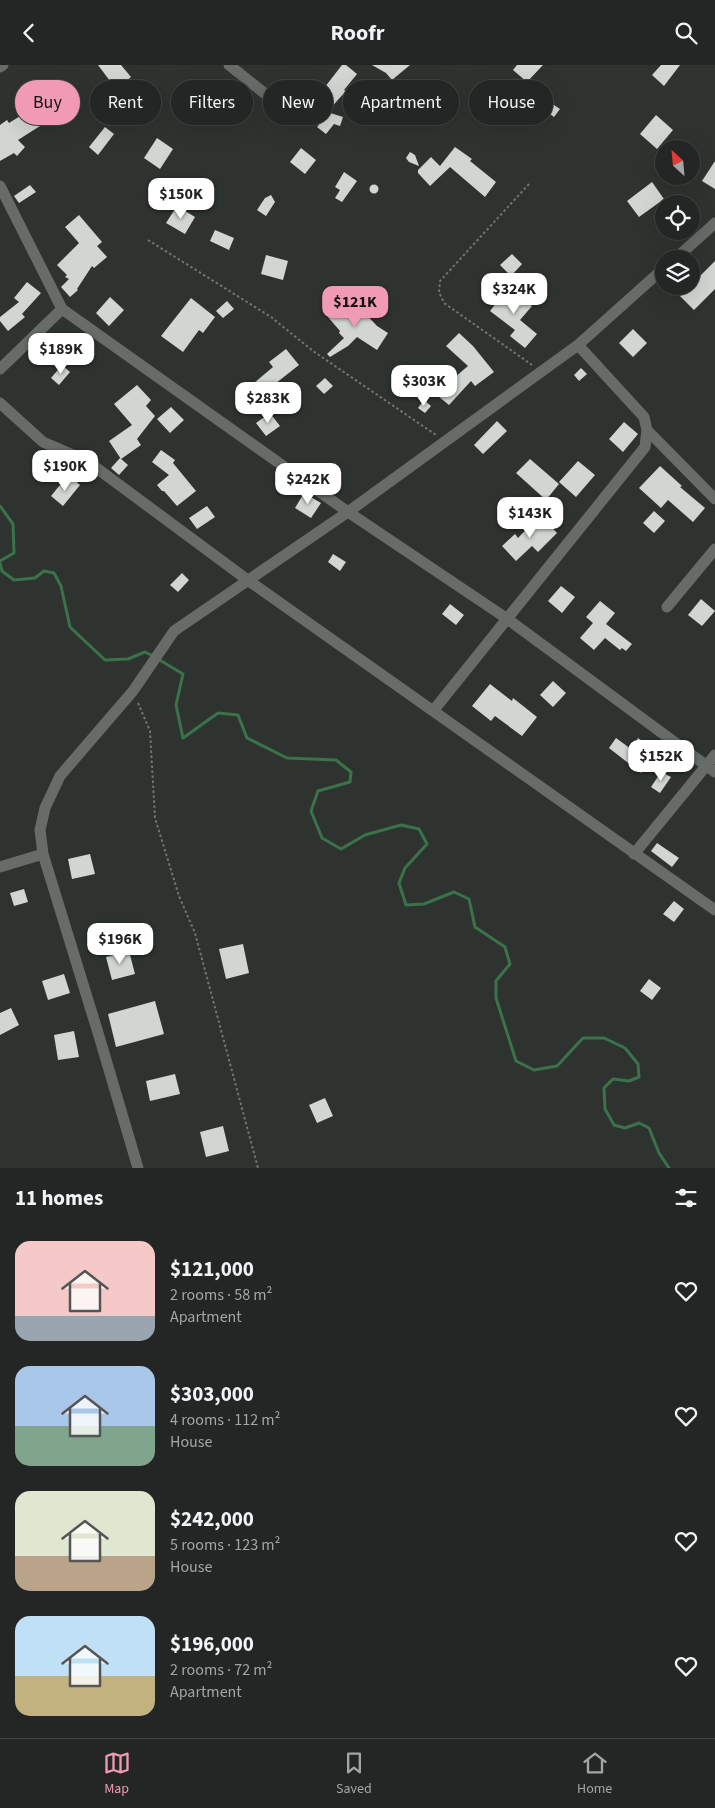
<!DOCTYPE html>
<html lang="en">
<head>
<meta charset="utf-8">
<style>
  body { margin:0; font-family:"Source Sans 3",sans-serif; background:#2b2e2c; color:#f1f3f6; height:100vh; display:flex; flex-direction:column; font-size:19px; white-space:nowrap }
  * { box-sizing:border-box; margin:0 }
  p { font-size:16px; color:#a3a5a6 }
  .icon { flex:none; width:28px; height:28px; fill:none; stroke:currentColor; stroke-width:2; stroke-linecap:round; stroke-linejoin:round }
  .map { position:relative; height:1103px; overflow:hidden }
  .details { display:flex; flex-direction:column; background:#232624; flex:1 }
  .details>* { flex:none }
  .top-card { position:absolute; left:15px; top:15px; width:685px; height:45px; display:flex; gap:10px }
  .needle { width:32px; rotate:334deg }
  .fabs { position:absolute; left:655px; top:75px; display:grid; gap:10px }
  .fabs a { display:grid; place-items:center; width:45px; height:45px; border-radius:50%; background:#232624; box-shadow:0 5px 20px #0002,0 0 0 1px #404341; font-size:25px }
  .price { position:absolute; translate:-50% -42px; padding:0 11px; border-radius:10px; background:#fff; color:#222; font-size:16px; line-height:32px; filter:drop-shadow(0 1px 2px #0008) }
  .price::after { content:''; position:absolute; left:50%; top:30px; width:15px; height:11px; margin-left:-8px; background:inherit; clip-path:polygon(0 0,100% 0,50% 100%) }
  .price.current { background:#f19ab3; color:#111 }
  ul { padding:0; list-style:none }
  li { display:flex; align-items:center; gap:15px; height:125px; padding:0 15px }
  li span { display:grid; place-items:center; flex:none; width:140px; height:100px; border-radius:15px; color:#555 }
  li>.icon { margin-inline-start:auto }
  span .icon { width:60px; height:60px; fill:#fffc; stroke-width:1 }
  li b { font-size:21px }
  h2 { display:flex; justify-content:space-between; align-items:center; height:60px; padding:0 15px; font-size:21px }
  .pill { padding:0 18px; border-radius:22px; background:#232624; box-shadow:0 5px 20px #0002,0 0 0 1px #404341; font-size:18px; line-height:45px }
  .pill.current { background:#f19ab3; color:#111 }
  header { display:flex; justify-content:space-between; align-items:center; height:65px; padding:0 15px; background:#232624; font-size:22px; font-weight:700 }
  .menu { display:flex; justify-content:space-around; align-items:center; height:70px; border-top:1px solid #404341; background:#232624; font-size:14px; color:#a3a5a6 }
  .menu a { display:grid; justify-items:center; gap:2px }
  .menu .current { color:#f19ab3 }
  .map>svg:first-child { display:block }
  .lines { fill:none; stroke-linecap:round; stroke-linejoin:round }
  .stream { stroke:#3a734a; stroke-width:3 }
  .building { fill:#d2d6d2 }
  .path { stroke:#727673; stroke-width:2; stroke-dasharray:2.5 2.5; stroke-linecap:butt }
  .minor { stroke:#686c69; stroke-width:11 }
</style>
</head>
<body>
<header><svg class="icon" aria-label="back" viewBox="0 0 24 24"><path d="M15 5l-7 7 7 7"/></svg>Roofr<svg class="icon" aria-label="search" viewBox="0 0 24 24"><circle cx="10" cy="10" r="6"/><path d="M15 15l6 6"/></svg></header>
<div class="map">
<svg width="715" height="1103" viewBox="0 0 715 1103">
  <rect width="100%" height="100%" fill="#2f3330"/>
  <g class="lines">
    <path class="stream" d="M 0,441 L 13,459 L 14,488 L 0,496
      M 0,498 L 2,506 L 14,515 L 35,513 L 44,506 L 54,508 L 61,521 L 70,562 L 105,595 L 128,594 L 145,587 L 153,591
      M 158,594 L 183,609 L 176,640 L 183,673 L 218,648 L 238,650 L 247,673 L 287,693 L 336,695 L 351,707 L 350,717 L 318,726 L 311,746 L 322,773 L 341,784 L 365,770 L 401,760 L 419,764 L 427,779 L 405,803 L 399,818 L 406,840 L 424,839 L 454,827 L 469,834 L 475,862 L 505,882 L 510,899 L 496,916 L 496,933 L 516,996 L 534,1005 L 557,1001 L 583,973 L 604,973 L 625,983 L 638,999 L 639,1012 L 629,1016 L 613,1014 L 604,1023 L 605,1044 L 614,1060 L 625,1063 L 639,1058 L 649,1063 L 659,1088 L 669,1103"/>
  </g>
  <path class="building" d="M 98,0 L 121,0 L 131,12 L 116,24 Z
    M 342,0 L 346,0 L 357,9 L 344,25 L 346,26 L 327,47 L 343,52 L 340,61 L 334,59 L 326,69 L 317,62 L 319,60 L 303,51 L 311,37 L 300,32 L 305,20 L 321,27 Z
    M 372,0 L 410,0 L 392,15 L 386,8 Z
    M 517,0 L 543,0 L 527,17 L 513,5 Z
    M 661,0 L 680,0 L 664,21 L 652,10 Z
    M 202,14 L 209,28 L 193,35 L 187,21 Z
    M 534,16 L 541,26 L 527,36 L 520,26 Z
    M 369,27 L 381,36 L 371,49 L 359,39 Z
    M 496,31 L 508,35 L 504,48 L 491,45 Z
    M 41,38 L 51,54 L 18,75 L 25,82 L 17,91 L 14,88 L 0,96 L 0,60 L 7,55 L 9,58 Z
    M 551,38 L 560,44 L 554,52 L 546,46 Z
    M 656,50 L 673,65 L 657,84 L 640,69 Z
    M 105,62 L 114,69 L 98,90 L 89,82 Z
    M 157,73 L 173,84 L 160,104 L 144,93 Z
    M 455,82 L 472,94 L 470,96 L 496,117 L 485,132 L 450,102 L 430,121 L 418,108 L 418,105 L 431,92 L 440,101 Z
    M 301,83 L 316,95 L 305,109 L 290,97 Z
    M 410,87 L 415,90 L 419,101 L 409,97 L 406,93 Z
    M 715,96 L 715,124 L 702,116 Z
    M 344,107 L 357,116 L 342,137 L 335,133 L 340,125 L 335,122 Z
    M 652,117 L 664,134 L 639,152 L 627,136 Z
    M369.5 124a4.5 4.5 0 1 1 9 0a4.5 4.5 0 1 1-9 0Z
    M 30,120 L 36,127 L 19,138 L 14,131 Z
    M 271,130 L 275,137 L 266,151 L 257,145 L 265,133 Z
    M 177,141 L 195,152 L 185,169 L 166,158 Z
    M 79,150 L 102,177 L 97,181 L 107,192 L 94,203 L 92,201 L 77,224 L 78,225 L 70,232 L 61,222 L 69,214 L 65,212 L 67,210 L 57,200 L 79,178 L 65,162 Z
    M 215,165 L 234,173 L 229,185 L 210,176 Z
    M 512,189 L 522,199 L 511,211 L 500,200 Z
    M 266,190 L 288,196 L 283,215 L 261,209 Z
    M 715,196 L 715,224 L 694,245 L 680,231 Z
    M 27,217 L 41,228 L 22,249 L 25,252 L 8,266 L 0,256 L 0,252 L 19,237 L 14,233 Z
    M 507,219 L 527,235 L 526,236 L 532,241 L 520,255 L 537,269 L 525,283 L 510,271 L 515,265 L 490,246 L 503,229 L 500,227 Z
    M 110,232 L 124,245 L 109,261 L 96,248 Z
    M 191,233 L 215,252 L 203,268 L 199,265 L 183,287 L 161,271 Z
    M 227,236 L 234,244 L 223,253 L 216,246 Z
    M 346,236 L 359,250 L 363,246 L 377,261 L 388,268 L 377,285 L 357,272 L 348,281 L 330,292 L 327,289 L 344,273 L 339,268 L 340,266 L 328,252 Z
    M 633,264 L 647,278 L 633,292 L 619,278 Z
    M 459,268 L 473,281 L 494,307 L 475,321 L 471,316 L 449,340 L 438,331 L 455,312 L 468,301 L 446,281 Z
    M 286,284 L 299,300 L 271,322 L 275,327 L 262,338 L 268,347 L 250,340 L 253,331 L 247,324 L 273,302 L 269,297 Z
    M 62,300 L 70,307 L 59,320 L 51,313 Z
    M 581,303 L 587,309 L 579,316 L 574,310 Z
    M 325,313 L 333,321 L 324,329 L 316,321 Z
    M 137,320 L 151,335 L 146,341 L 155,351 L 137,374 L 141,380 L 121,394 L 109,376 L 132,360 L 114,339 Z
    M 424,335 L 431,341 L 425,348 L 418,343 Z
    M 171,342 L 184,355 L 170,368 L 157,354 Z
    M 270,348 L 280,361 L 266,371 L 256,358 Z
    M 497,356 L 507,366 L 483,389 L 474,380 Z
    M 624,357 L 638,369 L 623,387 L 609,374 Z
    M 161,385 L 175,395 L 173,398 L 196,426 L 177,441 L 164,426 L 162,426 L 157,420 L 169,410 L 152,397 Z
    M 120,393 L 128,400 L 119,410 L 111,403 Z
    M 530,394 L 559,419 L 546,435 L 516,408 Z
    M 578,396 L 595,410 L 576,432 L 559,417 Z
    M 660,401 L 682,421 L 680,422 L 705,443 L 693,457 L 668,435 L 661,443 L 639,423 Z
    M 72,413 L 80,420 L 63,441 L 51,431 L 60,420 L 64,423 Z
    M 304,428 L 321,438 L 311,453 L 295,443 Z
    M 207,441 L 215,452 L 197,464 L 189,453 Z
    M 654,446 L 665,456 L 654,468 L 643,458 Z
    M 540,450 L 557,468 L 538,487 L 532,481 L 516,496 L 502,481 L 515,469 L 518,473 Z
    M 333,489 L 346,497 L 340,506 L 328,497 Z
    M 182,508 L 189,515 L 178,527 L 170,520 Z
    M 561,521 L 575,532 L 562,548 L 548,536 Z
    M 701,534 L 715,546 L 702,561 L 688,550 Z
    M 600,536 L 615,548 L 606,559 L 632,579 L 626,586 L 622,583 L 620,585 L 605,573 L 594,585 L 580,573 L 593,558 L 586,552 Z
    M 450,539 L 464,550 L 456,560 L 442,549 Z
    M 553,616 L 566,628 L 553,642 L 540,630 Z
    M 490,619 L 512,636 L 513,633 L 537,652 L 522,671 L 495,651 L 491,656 L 472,641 Z
    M 616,673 L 631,684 L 638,673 L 657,686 L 641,708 L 609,683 Z
    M 661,707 L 671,712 L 660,728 L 651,722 Z
    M 657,778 L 679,793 L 672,802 L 651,786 Z
    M 90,789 L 95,809 L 72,814 L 68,794 Z
    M 24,824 L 28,837 L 14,841 L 10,828 Z
    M 674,836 L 684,844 L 674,857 L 663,849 Z
    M 243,879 L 249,908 L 226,914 L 219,884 Z
    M 129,886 L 135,909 L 112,915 L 106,892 Z
    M 64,909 L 70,928 L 48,935 L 42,916 Z
    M 649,914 L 661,923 L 652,935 L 640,926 Z
    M 155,936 L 164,969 L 116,982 L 108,949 Z
    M 11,943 L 19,960 L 0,970 L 0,948 Z
    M 74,966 L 79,992 L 58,995 L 54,970 Z
    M 175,1009 L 180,1029 L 150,1036 L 146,1016 Z
    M 325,1033 L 333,1051 L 317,1058 L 309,1040 Z
    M 223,1061 L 229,1086 L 206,1092 L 200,1067 Z"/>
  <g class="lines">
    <path class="path" d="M 529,119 L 440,216 L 439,227 L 444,238 L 532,300
      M 148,175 L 271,252 L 313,286 L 436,370
      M 138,638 L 150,666 L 155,753 L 179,831 L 195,868 L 258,1103"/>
    <path class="minor" d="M 229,0 L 278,39
      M 0,2 L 3,0
      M 0,121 L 62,244 L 348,447 L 506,553 L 715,707
      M 675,194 L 715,158
      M 0,304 L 62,244
      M 0,338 L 43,377 L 87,396 L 249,516 L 715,845
      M 647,365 L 715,434
      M 667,542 L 715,484
      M 433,646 L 645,382 L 647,365 L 644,352 L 578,280
      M 634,789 L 715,690
      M 0,802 L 43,789
      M 138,1103 L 99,971 L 43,789 L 40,765 L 45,743 L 60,711 L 133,626 L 174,566 L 348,447 L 578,280 L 664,203"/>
  </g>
</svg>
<div class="fabs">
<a><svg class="needle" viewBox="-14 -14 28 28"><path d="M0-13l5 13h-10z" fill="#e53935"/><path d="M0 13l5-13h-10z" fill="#a3a5a6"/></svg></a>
<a><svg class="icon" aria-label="locate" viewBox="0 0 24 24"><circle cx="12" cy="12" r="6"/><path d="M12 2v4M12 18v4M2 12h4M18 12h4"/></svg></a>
<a><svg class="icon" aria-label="layers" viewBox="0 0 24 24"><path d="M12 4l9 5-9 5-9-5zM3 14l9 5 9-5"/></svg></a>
</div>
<b class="price" style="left:181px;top:155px">$150K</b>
<b class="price" style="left:514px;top:250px">$324K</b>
<b class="price current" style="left:355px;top:263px">$121K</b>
<b class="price" style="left:61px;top:310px">$189K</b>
<b class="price" style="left:424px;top:342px">$303K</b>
<b class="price" style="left:268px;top:359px">$283K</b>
<b class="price" style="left:65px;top:427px">$190K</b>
<b class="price" style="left:308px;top:440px">$242K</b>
<b class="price" style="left:530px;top:474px">$143K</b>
<b class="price" style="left:661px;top:717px">$152K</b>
<b class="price" style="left:120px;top:900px">$196K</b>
<div class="top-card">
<a class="pill current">Buy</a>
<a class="pill">Rent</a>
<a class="pill">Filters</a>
<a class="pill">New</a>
<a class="pill">Apartment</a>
<a class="pill">House</a>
</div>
</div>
<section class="details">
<h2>11 homes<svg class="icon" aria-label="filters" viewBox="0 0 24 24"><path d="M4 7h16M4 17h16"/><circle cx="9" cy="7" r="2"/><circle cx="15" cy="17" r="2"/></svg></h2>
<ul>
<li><span style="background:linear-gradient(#f6c9c9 75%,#9aa5b1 0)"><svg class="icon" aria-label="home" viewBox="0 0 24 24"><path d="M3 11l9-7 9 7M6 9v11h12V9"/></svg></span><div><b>$121,000</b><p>2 rooms · 58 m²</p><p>Apartment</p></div><svg class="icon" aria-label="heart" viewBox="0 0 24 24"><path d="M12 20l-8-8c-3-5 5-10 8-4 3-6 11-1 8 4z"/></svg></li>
<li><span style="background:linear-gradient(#a9c7e8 60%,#7fa58c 0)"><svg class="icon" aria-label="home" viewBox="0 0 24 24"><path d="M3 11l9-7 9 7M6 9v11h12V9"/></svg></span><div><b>$303,000</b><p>4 rooms · 112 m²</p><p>House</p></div><svg class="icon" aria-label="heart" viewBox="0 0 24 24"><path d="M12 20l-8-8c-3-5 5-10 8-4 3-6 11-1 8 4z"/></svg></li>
<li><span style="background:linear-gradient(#dfe7d0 65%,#b9a48a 0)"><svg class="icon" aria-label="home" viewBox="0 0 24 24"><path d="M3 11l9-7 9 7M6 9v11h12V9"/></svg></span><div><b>$242,000</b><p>5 rooms · 123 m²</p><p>House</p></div><svg class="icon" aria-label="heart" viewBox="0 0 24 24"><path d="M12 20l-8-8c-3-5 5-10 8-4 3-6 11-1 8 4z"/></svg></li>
<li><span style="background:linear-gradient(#bfe0f5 60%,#c2b280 0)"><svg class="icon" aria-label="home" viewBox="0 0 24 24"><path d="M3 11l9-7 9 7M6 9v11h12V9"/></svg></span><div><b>$196,000</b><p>2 rooms · 72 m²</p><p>Apartment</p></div><svg class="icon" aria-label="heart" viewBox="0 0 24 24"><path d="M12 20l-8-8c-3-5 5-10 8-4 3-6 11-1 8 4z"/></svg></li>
</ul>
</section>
<nav class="menu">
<a class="current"><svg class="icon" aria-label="map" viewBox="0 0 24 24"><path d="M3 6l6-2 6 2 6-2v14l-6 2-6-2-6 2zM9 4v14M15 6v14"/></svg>Map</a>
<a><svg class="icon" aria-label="saved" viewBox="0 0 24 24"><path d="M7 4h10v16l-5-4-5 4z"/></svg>Saved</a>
<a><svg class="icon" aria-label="home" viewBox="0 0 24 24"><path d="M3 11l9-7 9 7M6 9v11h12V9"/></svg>Home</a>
</nav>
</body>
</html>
